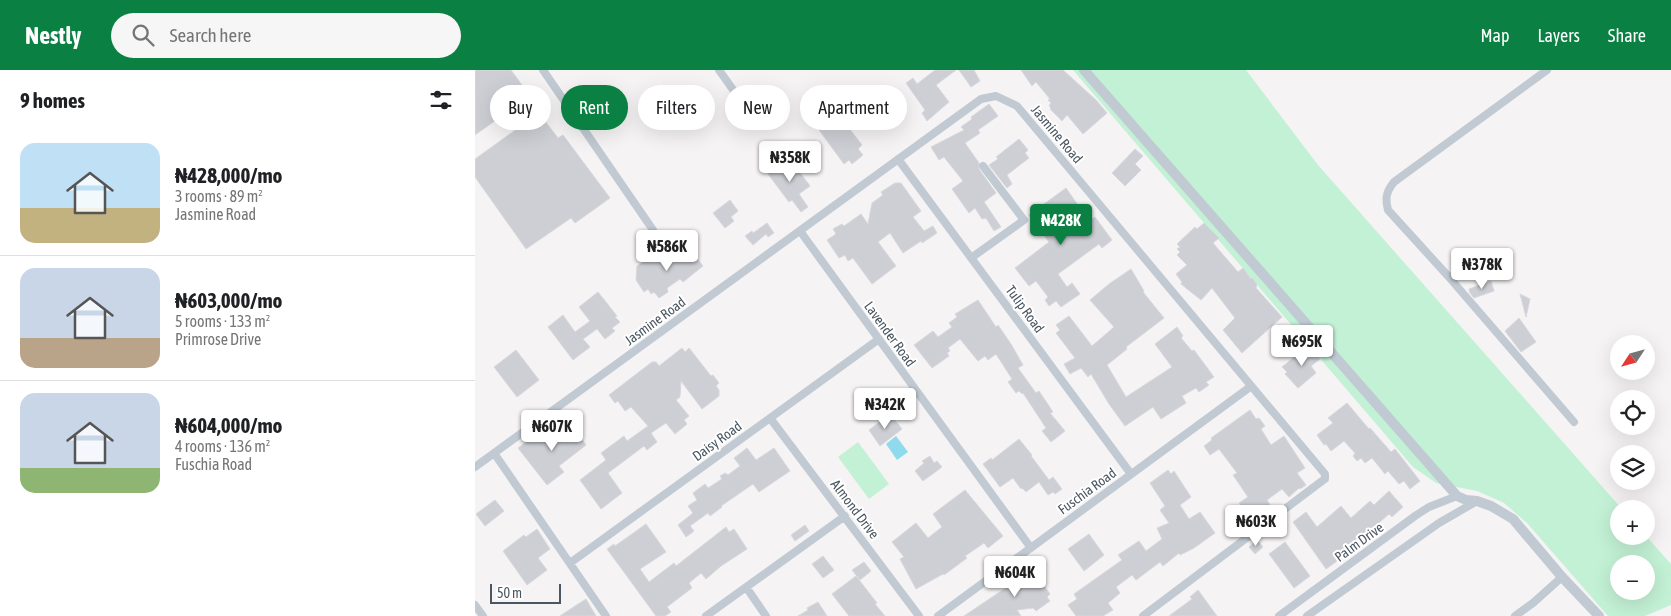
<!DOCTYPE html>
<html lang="en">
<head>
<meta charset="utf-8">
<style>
  body { margin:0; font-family:"Asap Condensed",sans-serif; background:#f6f6f6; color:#202124; height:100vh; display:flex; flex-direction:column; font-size:19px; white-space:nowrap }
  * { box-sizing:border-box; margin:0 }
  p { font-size:16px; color:#757577 }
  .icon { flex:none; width:28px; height:28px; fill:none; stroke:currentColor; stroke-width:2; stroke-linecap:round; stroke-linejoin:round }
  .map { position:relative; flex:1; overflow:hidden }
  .drawer { display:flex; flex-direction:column; background:#fff; width:475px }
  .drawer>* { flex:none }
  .top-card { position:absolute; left:15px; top:15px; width:475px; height:45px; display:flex; gap:10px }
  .needle { width:32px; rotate:234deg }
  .tools { position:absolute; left:1135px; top:265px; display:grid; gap:10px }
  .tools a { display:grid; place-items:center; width:45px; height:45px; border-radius:50%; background:#fff; box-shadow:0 5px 20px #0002; font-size:25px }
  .scale { position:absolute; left:15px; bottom:12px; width:71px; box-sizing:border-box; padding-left:5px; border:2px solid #4a5661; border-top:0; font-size:14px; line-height:18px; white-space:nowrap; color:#4a5661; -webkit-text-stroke:4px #fff; paint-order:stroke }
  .price { position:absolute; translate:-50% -42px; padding:0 11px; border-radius:5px; background:#fff; color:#222; font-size:16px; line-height:32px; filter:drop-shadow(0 1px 2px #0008) }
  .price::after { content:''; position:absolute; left:50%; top:30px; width:15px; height:11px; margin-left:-8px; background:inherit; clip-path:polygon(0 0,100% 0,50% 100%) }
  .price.active { background:#0b8043; color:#fff }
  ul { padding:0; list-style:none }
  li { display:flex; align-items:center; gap:15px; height:125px; padding:0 20px }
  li+li { border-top:1px solid #e0e0e0 }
  li span { display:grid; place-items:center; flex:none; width:140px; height:100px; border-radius:15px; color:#555 }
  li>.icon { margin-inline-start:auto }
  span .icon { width:60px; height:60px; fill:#fffc; stroke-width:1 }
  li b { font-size:21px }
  h2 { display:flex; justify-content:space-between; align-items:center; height:60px; padding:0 20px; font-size:21px }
  .tag { padding:0 18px; border-radius:22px; background:#fff; box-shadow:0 5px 20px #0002; font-size:18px; line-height:45px }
  .tag.active { background:#0b8043; color:#fff }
  header { display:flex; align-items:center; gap:30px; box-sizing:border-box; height:70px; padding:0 25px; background:#0b8043; color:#fff }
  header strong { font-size:24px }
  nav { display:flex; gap:28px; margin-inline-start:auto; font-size:18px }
  .search { width:350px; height:45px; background:#f6f6f6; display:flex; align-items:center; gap:12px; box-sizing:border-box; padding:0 18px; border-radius:28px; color:#757577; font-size:19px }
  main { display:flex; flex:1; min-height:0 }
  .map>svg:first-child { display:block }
  .green { fill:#c3f1d5; fill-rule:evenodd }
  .water { fill:#90daee }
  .building { fill:#cdcfd5; stroke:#d7d9de }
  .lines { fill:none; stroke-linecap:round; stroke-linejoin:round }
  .minor { stroke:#c1cad2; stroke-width:8 }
  .tertiary { stroke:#c1cad2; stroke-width:10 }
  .labels { text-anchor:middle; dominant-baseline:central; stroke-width:4; stroke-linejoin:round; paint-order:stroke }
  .street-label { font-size:14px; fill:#4a5661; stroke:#fff }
</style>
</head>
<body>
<header>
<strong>Nestly</strong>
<div class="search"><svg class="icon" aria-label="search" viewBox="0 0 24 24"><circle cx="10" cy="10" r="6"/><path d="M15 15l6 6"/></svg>Search here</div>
<nav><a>Map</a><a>Layers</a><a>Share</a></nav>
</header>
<main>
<section class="drawer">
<h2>9 homes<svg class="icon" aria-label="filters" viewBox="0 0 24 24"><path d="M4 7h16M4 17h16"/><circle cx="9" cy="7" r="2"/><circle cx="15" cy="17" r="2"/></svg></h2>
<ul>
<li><span style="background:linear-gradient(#bfe0f5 65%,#c2b280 0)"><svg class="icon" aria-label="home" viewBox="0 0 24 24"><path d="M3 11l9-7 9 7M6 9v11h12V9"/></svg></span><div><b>₦428,000/mo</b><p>3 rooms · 89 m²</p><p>Jasmine Road</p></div></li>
<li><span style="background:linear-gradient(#c9d6e8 70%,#b9a48a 0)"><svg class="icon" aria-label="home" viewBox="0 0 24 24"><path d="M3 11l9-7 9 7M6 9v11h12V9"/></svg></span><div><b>₦603,000/mo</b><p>5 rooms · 133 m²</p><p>Primrose Drive</p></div></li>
<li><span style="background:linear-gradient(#c9d6e8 75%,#8fb573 0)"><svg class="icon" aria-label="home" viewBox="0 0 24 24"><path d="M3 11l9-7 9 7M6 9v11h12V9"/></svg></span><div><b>₦604,000/mo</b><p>4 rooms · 136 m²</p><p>Fuschia Road</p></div></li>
</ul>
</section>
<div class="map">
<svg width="1196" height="546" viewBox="0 0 1196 546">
  <rect width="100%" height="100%" fill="#f5f3f3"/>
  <path class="green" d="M 598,0 L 771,0 L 843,95 L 1147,439 L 1144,439 L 1144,466 L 1171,466 L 1196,494 L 1196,535 L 1170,546 L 1133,546 L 1052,453 L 1029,433 L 1002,421 L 961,413 L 938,397 ZM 1144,494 L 1171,494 L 1171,521 L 1144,521 Z
    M 383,372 L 414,414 L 394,429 L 363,387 Z"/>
  <path class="water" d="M 421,366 L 433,382 L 422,390 L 411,374 Z"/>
  <path class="building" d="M 0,0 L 36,0 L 55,26 L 0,65 Z
    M 460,0 L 481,0 L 461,15 L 474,32 L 452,51 L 447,43 L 450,40 L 431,13 L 438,8 L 442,14 Z
    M 484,0 L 499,0 L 505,11 L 496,17 Z
    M 546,0 L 588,0 L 621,30 L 632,43 L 608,64 L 592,45 L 587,51 L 575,39 L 576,38 L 574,36 L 576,33 L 573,30 L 575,29 L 561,12 L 557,16 Z
    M 514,34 L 523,46 L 503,60 L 505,63 L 490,73 L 504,93 L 504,99 L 521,123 L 509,132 L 526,157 L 519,161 L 511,148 L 507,149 L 500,138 L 494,143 L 477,119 L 488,111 L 469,87 L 464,90 L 456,77 L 489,60 L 486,57 L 497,49 L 496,47 Z
    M 64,43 L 83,68 L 88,65 L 135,128 L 100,153 L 96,148 L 51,179 L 0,107 L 0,89 Z
    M 364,45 L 387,75 L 383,79 L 388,85 L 377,94 L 374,90 L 369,94 L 344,60 Z
    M 544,69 L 553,80 L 550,83 L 554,88 L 532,105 L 537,114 L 532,118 L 514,95 L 523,89 L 521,87 Z
    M 660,79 L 668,86 L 660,94 L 666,100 L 650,116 L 637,103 Z
    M 314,88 L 335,116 L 324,124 L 333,137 L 326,142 L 317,130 L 314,132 L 293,104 Z
    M 420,113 L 426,113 L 446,141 L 438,147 L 449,161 L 458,156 L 462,163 L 447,173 L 446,171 L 428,183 L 415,163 L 403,172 L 421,196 L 397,214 L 378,188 L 373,191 L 370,185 L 364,188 L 352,170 L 361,164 L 358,159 L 367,154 L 369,156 L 386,144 L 393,154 L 397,133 L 408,125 L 406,122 Z
    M 591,118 L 614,151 L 620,147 L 637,170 L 627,178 L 624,174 L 583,204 L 592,217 L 597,213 L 605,224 L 586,237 L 581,231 L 574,236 L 570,230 L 573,227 L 561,211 L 554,216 L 540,198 L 574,172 L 554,145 Z
    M 255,130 L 263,141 L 256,147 L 259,151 L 250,158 L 238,143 Z
    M 292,153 L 299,163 L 293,167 L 291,164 L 278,175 L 270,166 L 277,161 L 278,163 Z
    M 729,153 L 744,168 L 738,173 L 763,202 L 768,198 L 776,209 L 777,208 L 782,214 L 781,218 L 807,247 L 767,283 L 748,260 L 760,248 L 737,218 L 726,230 L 706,214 L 707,212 L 701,204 L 712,195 L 702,185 L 705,182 L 702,179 L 705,177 L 702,174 L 720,157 L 722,159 Z
    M 212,175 L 228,196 L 208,212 L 205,209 L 192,218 L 193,222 L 184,228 L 179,222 L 176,224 L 173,219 L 169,222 L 161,210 L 162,196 L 180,184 L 188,195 Z
    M 656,199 L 669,221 L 668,222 L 689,248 L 651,277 L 652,279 L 632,295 L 651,327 L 697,297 L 680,274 L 702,257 L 708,266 L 706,268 L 717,281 L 719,280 L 739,307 L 731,312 L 734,315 L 724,322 L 721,318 L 707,326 L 711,333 L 686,349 L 678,337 L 650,356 L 634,334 L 616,304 L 613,307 L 606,298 L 595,304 L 589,294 L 600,288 L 581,263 L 585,260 L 581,255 L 594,246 L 617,276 L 639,257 L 615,230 L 634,214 Z
    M 1016,211 L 1019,221 L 999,228 L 995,223 L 994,219 Z
    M 123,222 L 142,246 L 140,247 L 145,252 L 137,258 L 140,261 L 130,269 L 122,259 L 108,269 L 115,277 L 98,290 L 73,257 L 88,245 L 100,262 L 115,251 L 104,237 Z
    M 1045,224 L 1055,229 L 1051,247 Z
    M 503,230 L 521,257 L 523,255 L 536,274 L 548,295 L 543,298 L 561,323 L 564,321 L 578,342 L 575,343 L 590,361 L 576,372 L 567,361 L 571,358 L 548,323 L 547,324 L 544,321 L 541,323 L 533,312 L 537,309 L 521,284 L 513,290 L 510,286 L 503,291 L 485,269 L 473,278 L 475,281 L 472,283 L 474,286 L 457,298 L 439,275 L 458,261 L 463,267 L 477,257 L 474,253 L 482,247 L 480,244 Z
    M 1044,248 L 1061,272 L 1046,282 L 1030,261 Z
    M 834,275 L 845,289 L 836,296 L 841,303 L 823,318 L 810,304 L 812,302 L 807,297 Z
    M 207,278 L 210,282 L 214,278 L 236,306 L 238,305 L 244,313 L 241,316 L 244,320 L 244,326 L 227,339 L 206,311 L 205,327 L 201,330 L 214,346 L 209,350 L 212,354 L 200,364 L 191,353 L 176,363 L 182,372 L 172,380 L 169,376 L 133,403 L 147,423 L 126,439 L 105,410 L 131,390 L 126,383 L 149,366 L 152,371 L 173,356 L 156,337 L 150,341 L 143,331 L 140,333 L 134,325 L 177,292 L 181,292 L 184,296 Z
    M 41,280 L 64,310 L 42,327 L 19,297 Z
    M 872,333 L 894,359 L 895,358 L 916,382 L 920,379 L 945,411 L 935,419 L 929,411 L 924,414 L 913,401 L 910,404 L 897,388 L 890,393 L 886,388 L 882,391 L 878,386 L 880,383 L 869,371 L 856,381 L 851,374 L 849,375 L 842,365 L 858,353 L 853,348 Z
    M 775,340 L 781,349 L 784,348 L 790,356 L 786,359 L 796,375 L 809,366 L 830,398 L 822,403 L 831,415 L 825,419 L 824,418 L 814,427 L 807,419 L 792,430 L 797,438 L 781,450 L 775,442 L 772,444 L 764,433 L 773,427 L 758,405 L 762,403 L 744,379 L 735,385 L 729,376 L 737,370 L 736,368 Z
    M 415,344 L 427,359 L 405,376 L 394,360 Z
    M 95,353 L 111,375 L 84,396 L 89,402 L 72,415 L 43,378 L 62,364 L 68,372 Z
    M 544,369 L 557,385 L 556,386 L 574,410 L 578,407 L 587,419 L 580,424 L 578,422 L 573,425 L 564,412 L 551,422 L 547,418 L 546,419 L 538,408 L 525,417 L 508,394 L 516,388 L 517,390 Z
    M 272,378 L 281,390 L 299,378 L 315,401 L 284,422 L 278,414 L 246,436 L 247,437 L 235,446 L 233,443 L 215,456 L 219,461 L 211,467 L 203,455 L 218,443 L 213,436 L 222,430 L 218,423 L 230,414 L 233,418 L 247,409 L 245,406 L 250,403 L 253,405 L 265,396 L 259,388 Z
    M 455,386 L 459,393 L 462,391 L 467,397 L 448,411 L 440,401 L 449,393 L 447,391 Z
    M 693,400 L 696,404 L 699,401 L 716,427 L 705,435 L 714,449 L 725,442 L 740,463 L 719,478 L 705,485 L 704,483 L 688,496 L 685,492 L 661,510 L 657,505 L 641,517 L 645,523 L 633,533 L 638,540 L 628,546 L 601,546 L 593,535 L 602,529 L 599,524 L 647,490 L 643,485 L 664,471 L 671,481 L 687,469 L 682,458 L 694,453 L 685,440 L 690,436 L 675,413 Z
    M 490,420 L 528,466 L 513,478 L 509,473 L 490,486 L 492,488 L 469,505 L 468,504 L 441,519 L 425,489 L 429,487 L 417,472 L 441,453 L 453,468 L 467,457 L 458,444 Z
    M 914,421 L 928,437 L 917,447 L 914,444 L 897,459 L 896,457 L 862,485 L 865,489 L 851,499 L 818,452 L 831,442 L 842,457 L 866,436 L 876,448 L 895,431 L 899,435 Z
    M 20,430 L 29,441 L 10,456 L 1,444 Z
    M 171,454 L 191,482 L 165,499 L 174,512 L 199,493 L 201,496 L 251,457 L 254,462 L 259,459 L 272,479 L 246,496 L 231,509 L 226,503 L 214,513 L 217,518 L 192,537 L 196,542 L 190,546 L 181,546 L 132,479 L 139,474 L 140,476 Z
    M 330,455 L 334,461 L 320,471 L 316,465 Z
    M 62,459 L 75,479 L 63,488 L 72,500 L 52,515 L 28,481 L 49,465 L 51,467 Z
    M 614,464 L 629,485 L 609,501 L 593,479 Z
    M 782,470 L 788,477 L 780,484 L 774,477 Z
    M 810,472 L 835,506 L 819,518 L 794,484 Z
    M 348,486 L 359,500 L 348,508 L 337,494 Z
    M 389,492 L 396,501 L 385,510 L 377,500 Z
    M 558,500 L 575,524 L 572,527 L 575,531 L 561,541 L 558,538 L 542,540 L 546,546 L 489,546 L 535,515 L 535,514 L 546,506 L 547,507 Z
    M 381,506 L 402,533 L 400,534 L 410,546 L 374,546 L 357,524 Z
    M 723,520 L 742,546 L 694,546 L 717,529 L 715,527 Z
    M 111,529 L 121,546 L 85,546 L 100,536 Z
    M 343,532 L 352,546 L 323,546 L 333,540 L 332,538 Z"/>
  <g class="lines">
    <path class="minor" d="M 68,0 L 178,160
      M 244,0 L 266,31
      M 1072,0 L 919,112 C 911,122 910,128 913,140 L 973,206 L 1099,352
      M 423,89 L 656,404
      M 325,161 L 556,478
      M 496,188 L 549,150 L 508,96
      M 295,348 L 444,546
      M 19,383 L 131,546
      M 0,397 L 506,29 L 521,26 L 542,36 L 850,404 L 850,409 L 847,411 L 668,546
      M 95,493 L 404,269
      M 271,517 L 291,546
      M 0,535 L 8,546
      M 231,546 L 370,446
      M 463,546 L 775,317
      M 804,546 L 940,446 L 954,437 L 982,426
      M 832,546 L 964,453 L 1002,431
      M 1040,546 L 1058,533 L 1087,507"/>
    <path class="tertiary" d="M 609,0 L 982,426 L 991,430 L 1002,431 L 1016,436 L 1038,449 L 1087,507 L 1124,546"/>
  </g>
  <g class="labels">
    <g class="street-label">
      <text transform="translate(582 64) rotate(50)">Jasmine Road</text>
      <text transform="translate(550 239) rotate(54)">Tulip Road</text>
      <text transform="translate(180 251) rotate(-36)">Jasmine Road</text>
      <text transform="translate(415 264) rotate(54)">Lavender Road</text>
      <text transform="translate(242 371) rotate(-36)">Daisy Road</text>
      <text transform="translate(612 421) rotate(-36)">Fuschia Road</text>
      <text transform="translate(380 439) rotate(53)">Almond Drive</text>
      <text transform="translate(884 472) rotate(-36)">Palm Drive</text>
    </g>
  </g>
</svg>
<div class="tools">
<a><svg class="needle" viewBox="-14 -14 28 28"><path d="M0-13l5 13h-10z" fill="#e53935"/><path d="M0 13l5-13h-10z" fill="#757577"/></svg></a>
<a><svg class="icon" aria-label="locate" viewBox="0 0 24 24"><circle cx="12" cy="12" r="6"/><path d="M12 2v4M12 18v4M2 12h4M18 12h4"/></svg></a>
<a><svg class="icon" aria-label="layers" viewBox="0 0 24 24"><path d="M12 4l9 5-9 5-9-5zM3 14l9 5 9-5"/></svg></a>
<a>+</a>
<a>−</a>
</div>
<div class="scale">50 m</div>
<b class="price" style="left:315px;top:113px">₦358K</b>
<b class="price active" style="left:586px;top:176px">₦428K</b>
<b class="price" style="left:192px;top:202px">₦586K</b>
<b class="price" style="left:1007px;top:220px">₦378K</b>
<b class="price" style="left:827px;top:297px">₦695K</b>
<b class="price" style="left:410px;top:360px">₦342K</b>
<b class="price" style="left:77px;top:382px">₦607K</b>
<b class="price" style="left:781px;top:477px">₦603K</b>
<b class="price" style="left:540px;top:528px">₦604K</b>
<div class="top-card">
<a class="tag">Buy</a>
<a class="tag active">Rent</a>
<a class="tag">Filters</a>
<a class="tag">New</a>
<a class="tag">Apartment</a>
</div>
</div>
</main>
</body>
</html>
